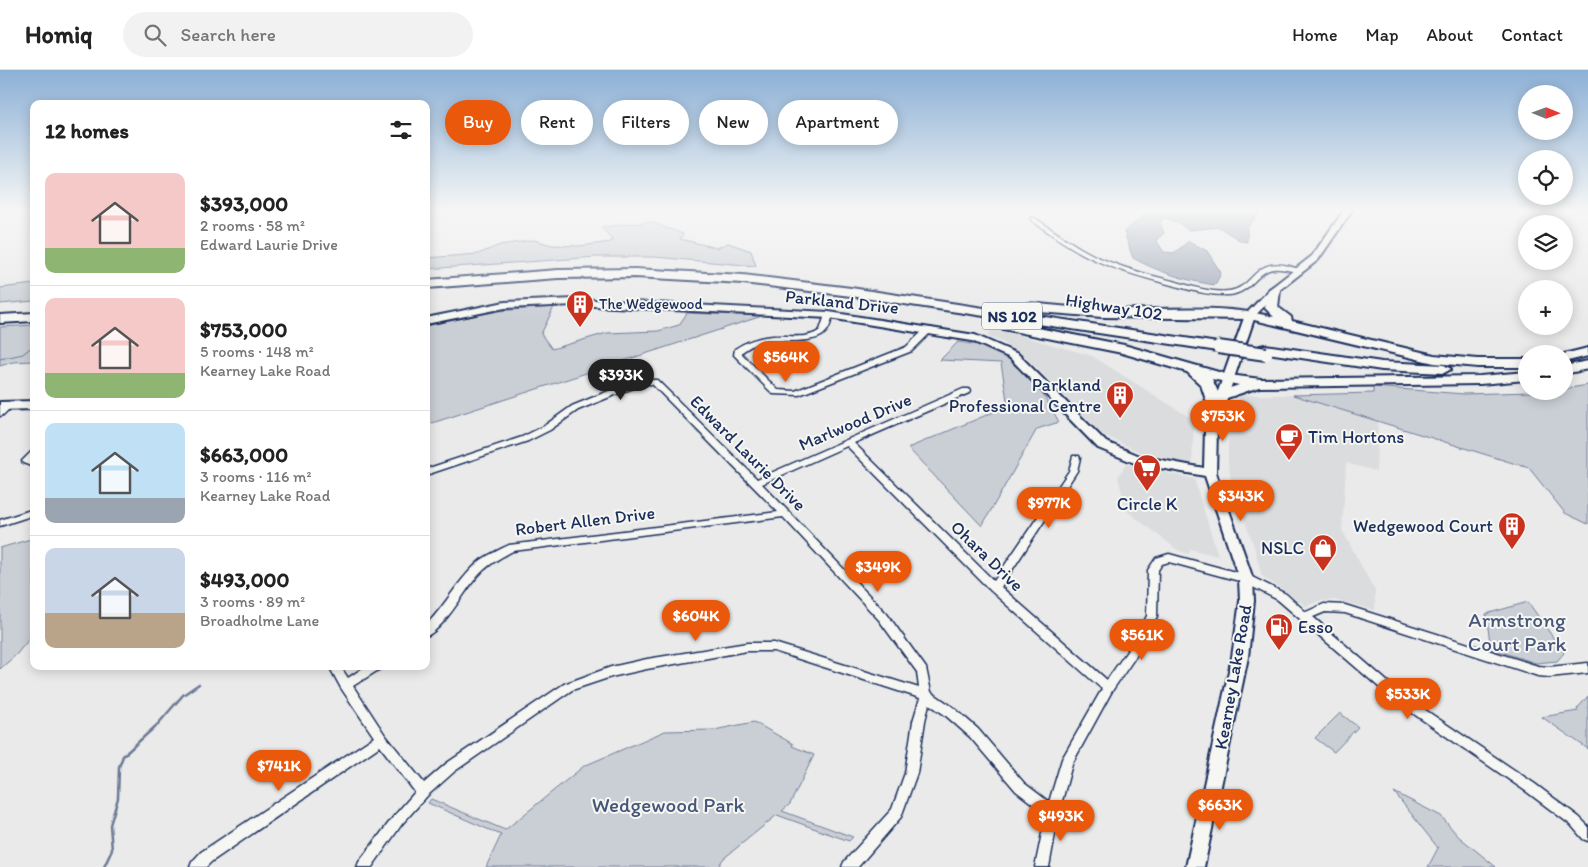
<!DOCTYPE html>
<html lang="en">
<head>
<meta charset="utf-8">
<style>
  body { margin:0; font-family:Itim,sans-serif; background:#f2f2f2; color:#222; height:100vh; display:flex; flex-direction:column; font-size:19px; white-space:nowrap }
  * { box-sizing:border-box; margin:0 }
  p { font-size:16px; color:#767676 }
  .icon { flex:none; width:28px; height:28px; fill:none; stroke:currentColor; stroke-width:2; stroke-linecap:round; stroke-linejoin:round }
  .map { position:relative; flex:1; overflow:hidden }
  .panel { position:absolute; left:30px; top:30px; width:400px; height:570px; display:flex; flex-direction:column; background:#fff; border-radius:10px; box-shadow:0 2px 12px #0003 }
  .panel>* { flex:none }
  .banner { position:absolute; left:445px; top:30px; width:475px; height:45px; display:flex; gap:10px }
  .needle { width:32px; rotate:91deg }
  .fabs { position:absolute; left:1518px; top:15px; display:grid; gap:10px }
  .fabs a { display:grid; place-items:center; width:55px; height:55px; border-radius:50%; background:#fff; box-shadow:0 2px 12px #0003; font-size:25px }
  .price { position:absolute; translate:-50% -42px; padding:0 11px; border-radius:18px; background:#ea580c; color:#fff; font-size:16px; line-height:32px; filter:drop-shadow(0 1px 2px #0008) }
  .price::after { content:''; position:absolute; left:50%; top:30px; width:15px; height:11px; margin-left:-8px; background:inherit; clip-path:polygon(0 0,100% 0,50% 100%) }
  .price.active { background:#222; color:#fff }
  ul { padding:0; list-style:none }
  li { display:flex; align-items:center; gap:15px; height:125px; padding:0 15px }
  li+li { border-top:1px solid #e0e0e0 }
  li span { display:grid; place-items:center; flex:none; width:140px; height:100px; border-radius:10px; color:#555 }
  li>.icon { margin-inline-start:auto }
  span .icon { width:60px; height:60px; fill:#fffc; stroke-width:1 }
  li b { font-size:21px }
  h2 { display:flex; justify-content:space-between; align-items:center; height:60px; padding:0 15px; font-size:21px }
  .tag { padding:0 18px; border-radius:22px; background:#fff; box-shadow:0 2px 12px #0003; font-size:18px; line-height:45px }
  .tag.active { background:#ea580c; color:#fff }
  header { display:flex; align-items:center; gap:30px; box-sizing:border-box; height:70px; padding:0 25px; background:#fff; border-bottom:1px solid #e0e0e0 }
  header strong { font-size:24px }
  nav { display:flex; gap:28px; margin-inline-start:auto; font-size:18px }
  .search { width:350px; height:45px; background:#f2f2f2; display:flex; align-items:center; gap:12px; box-sizing:border-box; padding:0 18px; border-radius:28px; color:#767676; font-size:19px }
  .map>svg:first-child { display:block }
  .built { fill:#dadcde }
  .green { fill:#caced5; stroke:#727e9a }
  .water { fill:#a2aaba; stroke:#6c7995 }
  .lines { fill:none; stroke-linecap:round; stroke-linejoin:round }
  .stream-far1 { stroke:#6c7995; stroke-width:1 }
  .stream { stroke:#6c7995; stroke-width:2.5 }
  .street-casing { stroke:#1b2f5e; stroke-width:3 }
  .secondary-casing { stroke:#1b2f5e; stroke-width:4 }
  .highway-casing { stroke:#1b2f5e; stroke-width:4 }
  .street { fill:#f6f6f2; fill-rule:evenodd }
  .secondary { fill:#f6f6f2; fill-rule:evenodd }
  .highway { fill:#f6f6f2; fill-rule:evenodd }
  .highway-bridge-casing { stroke:#1b2f5e; stroke-width:16; stroke-linecap:butt }
  .highway-bridge { stroke:#f6f6f2; stroke-width:12 }
  .labels { text-anchor:middle; dominant-baseline:central; stroke-width:4; stroke-linejoin:round; paint-order:stroke }
  .far-poi-label { font-size:15px; fill:#1b2f5e; stroke:#f6f6f2; text-anchor:start }
  .shield { fill:#f6f6f2; stroke:#5d6b8a; stroke-width:1 }
  .shield-label { font-size:16px; font-weight:bold; fill:#1b2f5e }
  .street-label { font-size:18px; fill:#1b2f5e; stroke:#f6f6f2 }
  .poi-label { font-size:18px; fill:#1b2f5e; stroke:#f6f6f2; text-anchor:end }
  .near-park-label { font-size:21px; fill:#47577c; stroke:#f6f6f2 }
</style>
</head>
<body>
<header>
<strong>Homiq</strong>
<div class="search"><svg class="icon" aria-label="search" viewBox="0 0 24 24"><circle cx="10" cy="10" r="6"/><path d="M15 15l6 6"/></svg>Search here</div>
<nav><a>Home</a><a>Map</a><a>About</a><a>Contact</a></nav>
</header>
<div class="map">
<svg width="1588" height="797" viewBox="0 0 1588 797">
  <rect width="100%" height="100%" fill="#e9eae9"/>
  <filter id="ink" filterUnits="userSpaceOnUse"><feTurbulence type="fractalNoise" baseFrequency=".02" numOctaves="2"/><feDisplacementMap in="SourceGraphic" scale="10" xChannelSelector="R" yChannelSelector="G"/><feConvolveMatrix kernelMatrix="1 2 1 2 8 2 1 2 1" color-interpolation-filters="sRGB"/></filter>
  <g filter="url(#ink)">
    <path class="built" d="M 993,258 L 1092,286 L 1194,350 L 1192,394 L 1140,382 L 1102,364 L 1026,287 L 1002,272 L 987,266 Z
      M 1240,325 L 1293,325 L 1378,351 L 1376,401 L 1346,393 L 1342,460 L 1375,521 L 1375,540 L 1334,530 L 1319,531 L 1306,536 L 1262,506 L 1254,476 L 1232,416 L 1228,393 L 1228,371 Z
      M 1126,394 L 1194,409 L 1218,486 L 1190,479 L 1189,484 L 1179,481 L 1127,441 L 1118,407 Z"/>
    <path class="green" d="M 650,152 L 683,164 L 680,169 L 717,178 L 728,173 L 751,181 L 756,196 L 654,187 L 597,187 L 426,199 L 426,188 L 478,184 L 500,175 L 534,170 L 552,175 L 580,176 L 611,172 L 612,169 L 601,157 Z
      M 34,214 L 34,231 L 0,234 L 0,218 Z
      M 554,237 L 541,264 L 552,279 L 607,263 L 658,261 L 679,255 L 687,243 L 762,246 L 426,355 L 426,256 L 497,241 Z
      M 34,255 L 34,291 L 13,292 L 0,296 L 0,257 Z
      M 958,272 C 970,274 985,275 996,280 C 1026,293 1044,325 1059,352 L 1037,359 L 982,456 L 908,378 L 1008,336 L 1001,293 L 940,290 Z
      M 1588,315 L 1588,454 L 1565,443 L 1529,398 L 1293,325 L 1373,323 L 1373,317 L 1464,324 L 1564,321 L 1564,319 Z
      M 34,468 L 34,563 L 16,585 L 0,599 L 0,478 Z
      M 1528,532 L 1564,583 L 1557,591 L 1536,593 L 1491,579 L 1486,544 Z
      M 1588,626 L 1588,679 L 1542,647 L 1578,641 L 1577,639 Z
      M 1340,643 L 1358,657 L 1334,682 L 1315,668 Z
      M 754,652 L 793,674 L 792,676 L 814,685 L 790,734 L 782,741 L 853,767 L 849,771 L 777,745 L 723,789 L 718,797 L 486,797 L 501,765 L 428,733 L 431,729 L 505,760 L 584,696 L 665,661 L 714,660 Z
      M 1394,722 L 1441,746 L 1458,766 L 1496,797 L 1428,797 L 1438,778 Z"/>
    <path class="water" d="M 1160,139 L 1263,139 L 1247,158 L 1247,172 L 1241,171 L 1219,157 L 1188,160 L 1178,152 L 1164,148 L 1160,153 L 1164,163 L 1156,170 L 1164,182 L 1174,183 L 1189,171 L 1207,181 L 1221,203 L 1215,215 C 1187,211 1158,202 1133,188 L 1124,162 L 1143,146 Z"/>
    <g class="lines">
      <path class="stream-far1" d="M 0,289 L 23,284 L 34,275"/>
      <path class="stream" d="M 104,797 L 112,780 L 110,755 L 118,728 L 119,697 L 123,686 L 158,654 L 183,625 L 199,614"/>
      <g class="street-casing">
        <path id="street" d="M 1031,148 L 1035,148 C 1054,161 1073,175 1093,185 C 1119,197 1148,205 1177,212 C 1193,217 1212,223 1229,221 C 1255,218 1253,187 1289,196 C 1294,198 1299,198 1303,201 L 1300,203 C 1291,201 1283,198 1274,199 C 1257,200 1252,223 1229,225 C 1210,226 1190,220 1172,215 C 1144,208 1115,200 1089,187 C 1068,177 1050,163 1031,150 Z
          M 829,243 L 833,245 C 831,251 830,259 825,263 C 814,275 779,269 763,272 C 755,273 749,277 742,282 L 742,284 L 778,320 L 795,321 L 906,277 L 926,258 L 932,258 L 933,260 L 912,281 L 799,325 L 773,324 L 734,285 L 735,279 C 747,271 759,267 773,266 C 788,265 808,270 820,260 L 825,245 Z
          M 646,310 L 657,310 L 757,409 L 963,319 L 969,319 L 970,321 L 969,323 L 854,373 L 994,511 L 1069,401 L 1073,386 L 1079,386 L 1080,388 L 1077,401 L 1001,517 L 1107,610 L 1132,574 L 1147,546 L 1148,500 L 1156,488 L 1169,484 L 1250,506 L 1286,524 L 1306,542 L 1324,534 L 1345,535 L 1538,596 L 1549,597 L 1588,593 L 1588,603 L 1549,607 L 1538,606 L 1345,543 L 1325,542 L 1313,547 L 1403,625 L 1535,714 L 1579,747 L 1588,756 L 1588,771 L 1583,769 L 1571,755 L 1527,722 L 1395,631 L 1278,530 L 1243,512 L 1169,492 L 1162,494 L 1158,500 L 1157,546 L 1140,580 L 1112,621 L 1072,694 L 1059,742 L 1049,797 L 1035,797 L 1046,744 L 1016,721 L 970,667 L 945,645 L 929,634 L 925,651 L 917,703 L 901,747 L 858,797 L 842,797 L 844,792 L 892,739 L 905,703 L 913,651 L 920,628 L 774,581 L 747,581 L 647,599 L 611,607 L 572,620 L 455,701 L 427,726 L 402,754 L 372,797 L 357,797 L 359,792 L 394,746 L 415,722 L 380,676 L 211,792 L 206,797 L 190,797 L 192,792 L 201,782 L 374,667 L 341,618 L 329,596 L 340,596 L 348,608 L 366,596 L 381,596 L 380,599 L 353,616 L 385,665 L 424,713 L 447,693 L 564,614 L 611,597 L 647,589 L 747,573 L 774,573 L 919,618 L 917,602 L 879,550 L 783,447 L 513,481 C 499,488 486,496 476,508 C 464,522 442,561 426,566 L 426,555 C 446,535 459,508 481,490 C 490,484 499,480 509,475 L 778,442 L 652,314 L 646,314 L 622,322 L 578,340 L 550,360 L 528,371 L 426,405 L 426,399 L 522,367 L 544,356 L 572,336 L 616,318 ZM 847,376 L 991,521 L 1102,619 L 1062,689 L 1049,732 L 1024,713 L 978,659 L 953,637 L 931,622 L 926,598 L 887,544 L 762,414 Z
          M 5,334 L 11,334 L 12,336 L 3,345 L 0,346 L 0,339 Z
          M 34,381 L 34,389 L 32,390 L 34,391 L 34,397 L 23,393 L 22,391 L 31,382 Z
          M 34,439 L 34,445 L 0,456 L 0,450 Z"/>
      </g>
      <g class="secondary-casing">
        <path id="secondary" d="M 1345,139 L 1353,139 L 1318,190 L 1277,222 L 1255,246 L 1217,358 L 1216,403 L 1253,509 L 1254,531 L 1248,587 L 1204,797 L 1186,797 L 1232,587 L 1240,531 L 1239,509 L 1205,406 L 1137,394 L 1098,378 L 1010,288 L 972,271 L 829,248 L 575,235 L 505,238 L 426,254 L 426,248 L 505,232 L 575,229 L 829,242 L 975,265 L 1018,284 L 1106,372 L 1140,386 L 1204,398 L 1205,358 L 1245,245 L 1271,218 L 1312,186 Z
          M 34,331 L 34,339 L 0,340 L 0,332 Z"/>
      </g>
      <g class="highway-casing">
        <path id="highway" d="M 635,199 L 743,205 L 851,218 L 1218,273 L 1225,277 L 1218,281 L 851,226 L 743,213 L 635,207 L 558,208 L 426,218 L 426,210 L 558,200 Z
          M 1274,216 L 1280,220 L 1278,237 L 1291,247 L 1292,251 L 1434,285 L 1478,289 L 1526,289 L 1526,297 L 1478,297 L 1434,293 L 1250,249 L 1102,247 L 1027,241 L 1021,237 L 1027,233 C 1052,235 1078,238 1103,239 C 1160,241 1219,233 1274,247 L 1265,238 L 1268,220 Z
          M 34,243 L 34,251 L 0,253 L 0,245 Z
          M 1008,252 L 1124,275 L 1229,305 L 1261,309 L 1480,306 L 1526,302 L 1526,310 L 1480,314 L 1259,317 L 1221,330 L 1225,339 L 1217,344 L 1209,339 L 1201,315 L 1187,302 L 1122,283 L 1003,259 L 1001,256 ZM 1212,309 L 1239,315 L 1218,322 Z
          M 1265,275 L 1382,292 L 1444,295 L 1451,299 L 1444,303 L 1382,300 L 1260,282 L 1258,279 L 1260,276 Z
          M 1588,278 L 1588,286 L 1564,292 L 1564,284 Z
          M 1588,291 L 1588,299 L 1564,304 L 1564,296 Z"/>
      </g>
      <use href="#street" class="street"/>
      <use href="#secondary" class="secondary"/>
      <use href="#highway" class="highway"/>
      <g class="highway-bridge-casing">
        <path id="highway-bridge" d="M 1218,277 L 1266,284"/>
      </g>
      <use href="#highway-bridge" class="highway-bridge"/>
    </g>
  </g>
  <linearGradient id="sky" x2="0" y2="1"><stop stop-color="#8cb0d6"/><stop offset="0.56" stop-color="#f5f6f5"/><stop offset="1" stop-color="#f5f6f5" stop-opacity="0"/></linearGradient>
  <rect width="1588" height="250" fill="url(#sky)"/>
  <defs>
    <g id="building-pin" transform="scale(1.4375)"><path d="M0 17L-7.5 6A9.5 9.5 0 1 1 7.5 6Z" fill="#c8321e" stroke="#f6f6f2"/><path d="M-4-6H4V6H1V3H-1V6H-4ZM-2.5-4.3h1.7v1.8h-1.7ZM.8-4.3h1.7v1.8H.8ZM-2.5-1h1.7V.8h-1.7ZM.8-1h1.7V.8H.8Z" fill="#fff"/></g>
    <g id="cafe-pin" transform="scale(1.4375)"><path d="M0 17L-7.5 6A9.5 9.5 0 1 1 7.5 6Z" fill="#c8321e" stroke="#f6f6f2"/><path d="M-5.5-4.5H6V0H3Q3 3.5 0 3.5H-2.5Q-5.5 3.5-5.5 0ZM3-3.2v2h1.7v-2ZM-6 4.5H4V6H-6Z" fill="#fff"/></g>
    <g id="supermarket-pin" transform="scale(1.4375)"><path d="M0 17L-7.5 6A9.5 9.5 0 1 1 7.5 6Z" fill="#c8321e" stroke="#f6f6f2"/><path d="M-6-5.5h2.5l.6 2H6L4.5 2H-2.5L-4.4-4H-6ZM-1.5 3.2a1.3 1.3 0 1 0 .1 0ZM3 3.2a1.3 1.3 0 1 0 .1 0Z" fill="#fff"/></g>
    <g id="shop-pin" transform="scale(1.4375)"><path d="M0 17L-7.5 6A9.5 9.5 0 1 1 7.5 6Z" fill="#c8321e" stroke="#f6f6f2"/><path d="M-5-2.5h2.3a2.7 3.5 0 0 1 5.4 0H5L5.5 6h-11ZM-1.5-2.5h3a1.5 2.3 0 0 0-3 0Z" fill="#fff"/></g>
    <g id="fuel-pin" transform="scale(1.4375)"><path d="M0 17L-7.5 6A9.5 9.5 0 1 1 7.5 6Z" fill="#c8321e" stroke="#f6f6f2"/><path d="M-5.5-6h7V0h2V4h1.3V-2.5L3-4.5l.8-.8L6-3V5H2.5V1h-1V6h-7ZM-4.2-4.7v3.2H.2V-4.7Z" fill="#fff"/></g>
  </defs>
  <g fill-rule="evenodd">
    <use href="#building-pin" x="580" y="234"/>
    <use href="#building-pin" x="1120" y="325"/>
    <use href="#cafe-pin" x="1289" y="367"/>
    <use href="#supermarket-pin" x="1147" y="398"/>
    <use href="#building-pin" x="1512" y="456"/>
    <use href="#shop-pin" x="1323" y="478"/>
    <use href="#fuel-pin" x="1279" y="557"/>
  </g>
  <g class="labels">
    <g class="far-poi-label">
      <text x="599" y="234">The Wedgewood</text>
    </g>
    <rect class="shield" x="982" y="232.5" width="60" height="27" rx="4"/>
    <g class="shield-label">
      <text x="1012" y="246">NS 102</text>
    </g>
    <g class="street-label">
      <text transform="translate(842 232) rotate(6)">Parkland Drive</text>
      <text transform="translate(1114 237) rotate(9)">Highway 102</text>
      <text transform="translate(855 352) rotate(-23)">Marlwood Drive</text>
      <text transform="translate(748 383) rotate(45)">Edward Laurie Drive</text>
      <text transform="translate(585 451) rotate(-7)">Robert Allen Drive</text>
      <text transform="translate(987 486) rotate(44)">Ohara Drive</text>
      <text transform="translate(1233 607) rotate(-80)">Kearney Lake Road</text>
    </g>
    <g class="poi-label">
      <text x="1101" y="315">Parkland<tspan x="1101" dy="21">Professional Centre</tspan></text>
      <text x="1308" y="367" text-anchor="start">Tim Hortons</text>
      <text x="1147" y="434" text-anchor="middle">Circle K</text>
      <text x="1493" y="456">Wedgewood Court</text>
      <text x="1304" y="478">NSLC</text>
      <text x="1298" y="557" text-anchor="start">Esso</text>
    </g>
    <g class="near-park-label">
      <text x="1517" y="549">Armstrong<tspan x="1517" dy="24">Court Park</tspan></text>
      <text x="668" y="734">Wedgewood Park</text>
    </g>
  </g>
</svg>
<div class="fabs">
<a><svg class="needle" viewBox="-14 -14 28 28"><path d="M0-13l5 13h-10z" fill="#e53935"/><path d="M0 13l5-13h-10z" fill="#767676"/></svg></a>
<a><svg class="icon" aria-label="locate" viewBox="0 0 24 24"><circle cx="12" cy="12" r="6"/><path d="M12 2v4M12 18v4M2 12h4M18 12h4"/></svg></a>
<a><svg class="icon" aria-label="layers" viewBox="0 0 24 24"><path d="M12 4l9 5-9 5-9-5zM3 14l9 5 9-5"/></svg></a>
<a>+</a>
<a>−</a>
</div>
<b class="price" style="left:786px;top:313px">$564K</b>
<b class="price active" style="left:621px;top:331px">$393K</b>
<b class="price" style="left:1223px;top:372px">$753K</b>
<b class="price" style="left:1241px;top:452px">$343K</b>
<b class="price" style="left:1049px;top:459px">$977K</b>
<b class="price" style="left:878px;top:523px">$349K</b>
<b class="price" style="left:696px;top:572px">$604K</b>
<b class="price" style="left:1142px;top:591px">$561K</b>
<b class="price" style="left:1408px;top:650px">$533K</b>
<b class="price" style="left:279px;top:722px">$741K</b>
<b class="price" style="left:1220px;top:761px">$663K</b>
<b class="price" style="left:1061px;top:772px">$493K</b>
<div class="banner">
<a class="tag active">Buy</a>
<a class="tag">Rent</a>
<a class="tag">Filters</a>
<a class="tag">New</a>
<a class="tag">Apartment</a>
</div>
<section class="panel">
<h2>12 homes<svg class="icon" aria-label="filters" viewBox="0 0 24 24"><path d="M4 7h16M4 17h16"/><circle cx="9" cy="7" r="2"/><circle cx="15" cy="17" r="2"/></svg></h2>
<ul>
<li><span style="background:linear-gradient(#f6c9c9 75%,#8fb573 0)"><svg class="icon" aria-label="home" viewBox="0 0 24 24"><path d="M3 11l9-7 9 7M6 9v11h12V9"/></svg></span><div><b>$393,000</b><p>2 rooms · 58 m²</p><p>Edward Laurie Drive</p></div></li>
<li><span style="background:linear-gradient(#f6c9c9 75%,#8fb573 0)"><svg class="icon" aria-label="home" viewBox="0 0 24 24"><path d="M3 11l9-7 9 7M6 9v11h12V9"/></svg></span><div><b>$753,000</b><p>5 rooms · 148 m²</p><p>Kearney Lake Road</p></div></li>
<li><span style="background:linear-gradient(#bfe0f5 75%,#9aa5b1 0)"><svg class="icon" aria-label="home" viewBox="0 0 24 24"><path d="M3 11l9-7 9 7M6 9v11h12V9"/></svg></span><div><b>$663,000</b><p>3 rooms · 116 m²</p><p>Kearney Lake Road</p></div></li>
<li><span style="background:linear-gradient(#c9d6e8 65%,#b9a48a 0)"><svg class="icon" aria-label="home" viewBox="0 0 24 24"><path d="M3 11l9-7 9 7M6 9v11h12V9"/></svg></span><div><b>$493,000</b><p>3 rooms · 89 m²</p><p>Broadholme Lane</p></div></li>
</ul>
</section>
</div>
</body>
</html>
